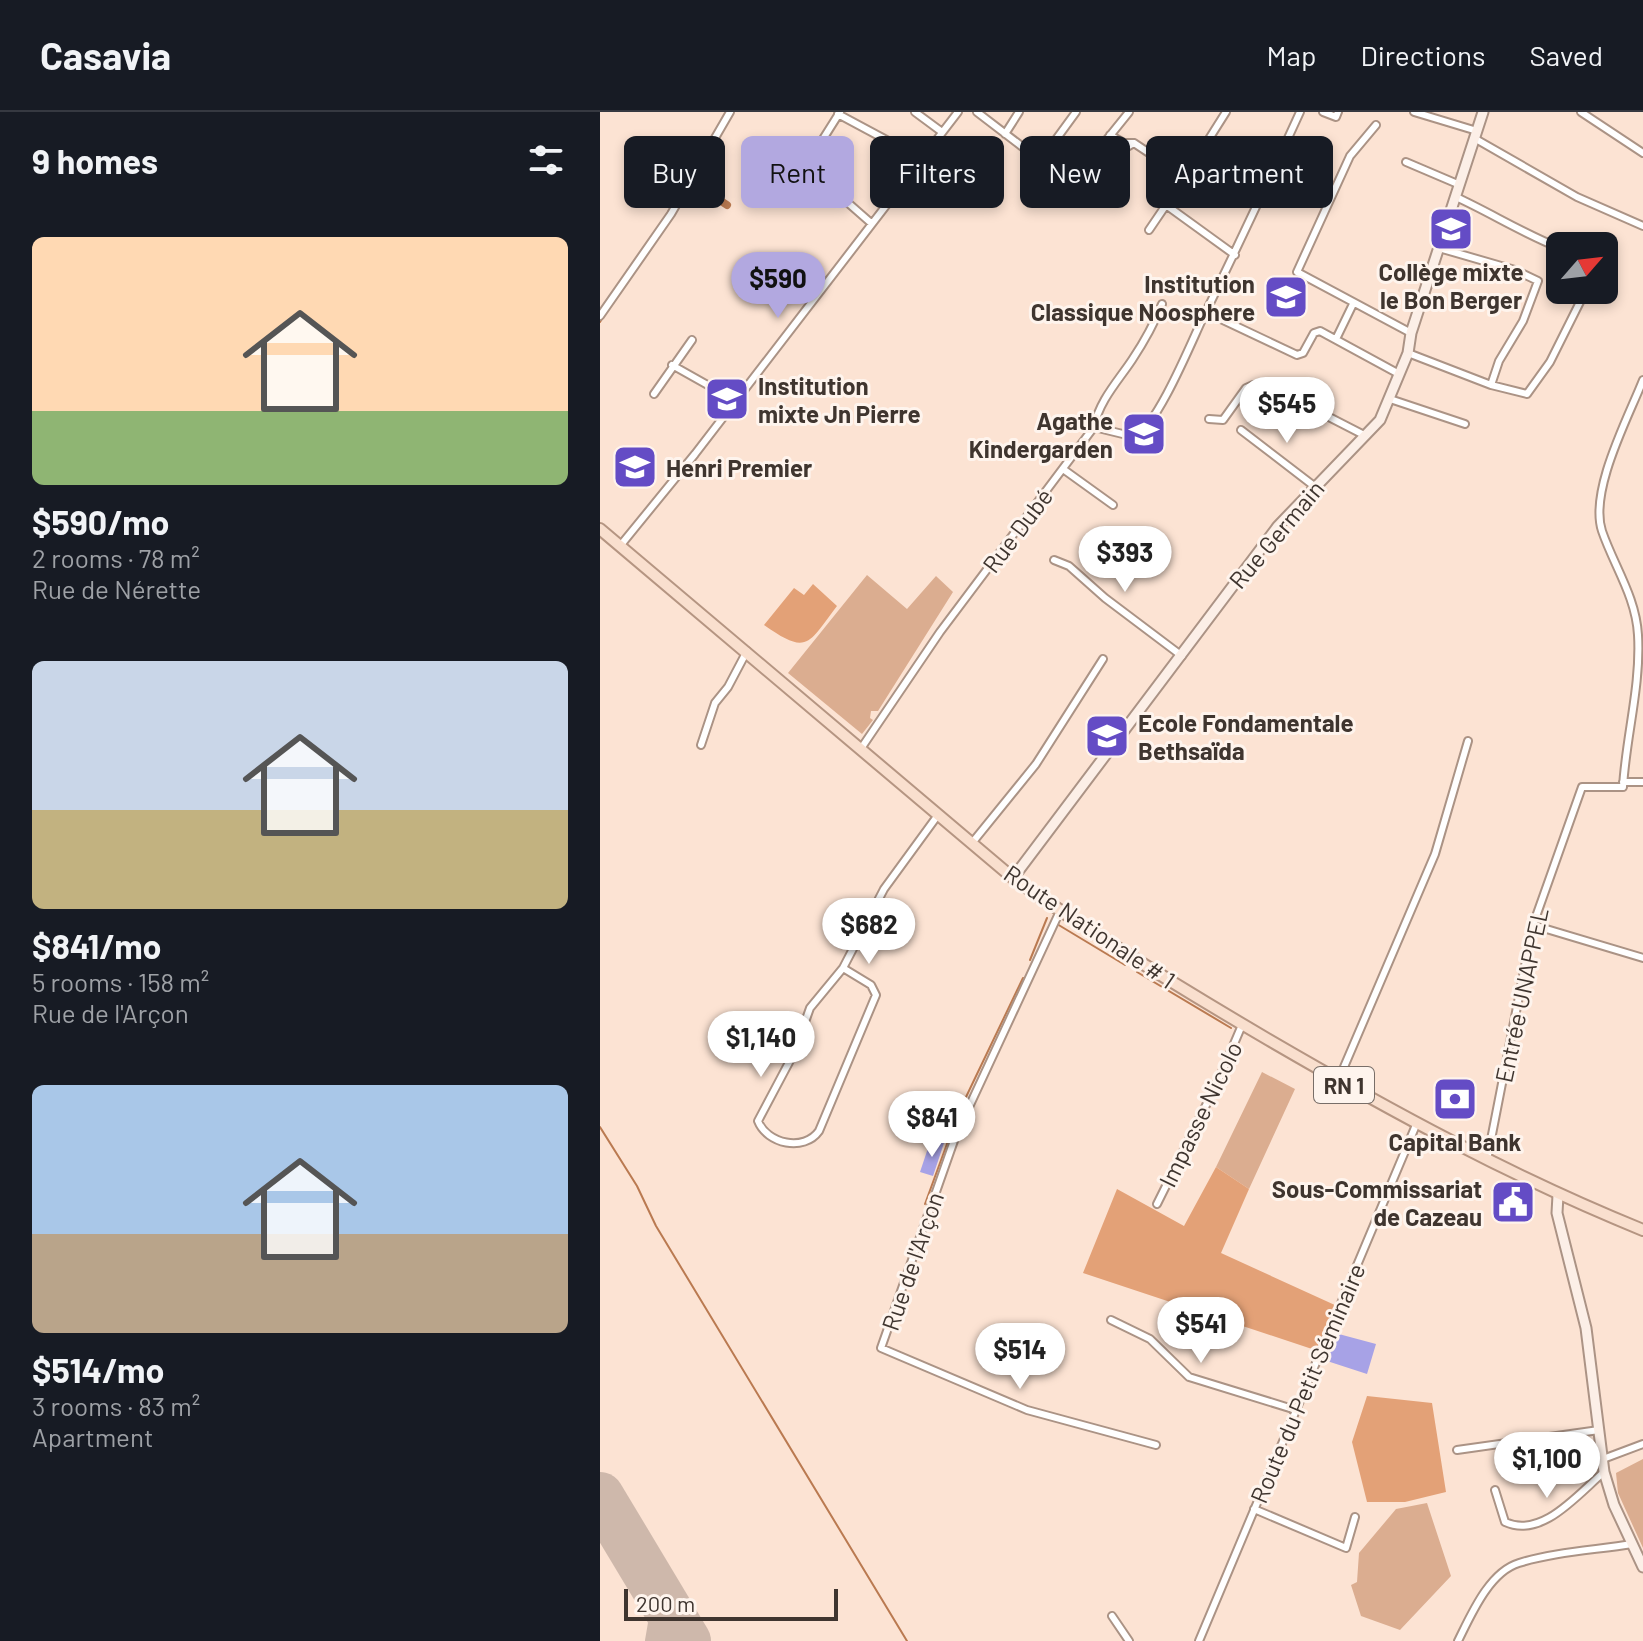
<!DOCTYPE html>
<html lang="en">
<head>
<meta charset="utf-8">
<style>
  body { margin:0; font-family:Barlow,sans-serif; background:#20242c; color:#f1f3f6; height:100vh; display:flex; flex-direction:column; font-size:30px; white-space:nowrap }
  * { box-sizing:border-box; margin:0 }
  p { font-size:26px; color:#9ea1a6 }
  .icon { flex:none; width:44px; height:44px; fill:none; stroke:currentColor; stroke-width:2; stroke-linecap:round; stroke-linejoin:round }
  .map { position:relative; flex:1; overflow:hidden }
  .drawer { display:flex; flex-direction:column; background:#171b24; width:600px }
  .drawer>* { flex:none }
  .banner { position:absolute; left:24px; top:24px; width:760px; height:72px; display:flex; gap:16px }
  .needle { width:52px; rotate:62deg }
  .buttons { position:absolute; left:946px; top:120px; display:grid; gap:16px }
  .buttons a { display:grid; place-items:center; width:72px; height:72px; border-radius:12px; background:#171b24; box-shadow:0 4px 12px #0003; font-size:40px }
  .scale { position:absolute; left:24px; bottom:20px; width:214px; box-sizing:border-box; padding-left:8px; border:4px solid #3f352f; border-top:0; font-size:22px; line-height:28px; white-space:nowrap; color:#3f352f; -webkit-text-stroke:6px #fef4ed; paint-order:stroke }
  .price { position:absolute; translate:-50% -68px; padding:0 18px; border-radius:28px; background:#fff; color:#222; font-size:26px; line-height:52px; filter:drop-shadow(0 2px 4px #0008) }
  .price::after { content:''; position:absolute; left:50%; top:48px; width:24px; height:18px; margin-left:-12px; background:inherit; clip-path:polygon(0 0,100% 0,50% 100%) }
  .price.selected { background:#b2a8e0; color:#111 }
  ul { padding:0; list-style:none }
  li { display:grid; align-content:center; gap:16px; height:424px; padding:0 32px }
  li span { display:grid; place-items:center; height:248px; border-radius:12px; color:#555 }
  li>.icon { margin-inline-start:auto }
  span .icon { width:144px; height:144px; fill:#fffc; stroke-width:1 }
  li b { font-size:34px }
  h2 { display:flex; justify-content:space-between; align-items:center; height:96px; padding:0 32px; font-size:34px }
  .tag { padding:0 28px; border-radius:12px; background:#171b24; box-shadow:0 4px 12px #0003; font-size:28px; line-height:72px }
  .tag.selected { background:#b2a8e0; color:#111 }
  header { display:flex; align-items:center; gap:48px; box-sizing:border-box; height:112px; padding:0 40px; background:#171b24; border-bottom:2px solid #363941 }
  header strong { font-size:38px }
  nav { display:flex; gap:44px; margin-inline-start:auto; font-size:28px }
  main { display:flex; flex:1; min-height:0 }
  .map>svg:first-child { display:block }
  .green { fill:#dbad90 }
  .forest { fill:#e3a177 }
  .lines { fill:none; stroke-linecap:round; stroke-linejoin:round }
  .stream { stroke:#ba7a51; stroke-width:2 }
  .canal { stroke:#ba7a51; stroke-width:8 }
  .taxiway { stroke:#ceb8ab; stroke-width:20 }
  .runway { stroke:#ceb8ab; stroke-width:48 }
  .building { fill:#a7a2e6 }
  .street-casing { stroke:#ab9385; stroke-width:10 }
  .secondary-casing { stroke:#ab9385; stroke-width:13 }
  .primary-casing { stroke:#b59582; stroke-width:14 }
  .street { stroke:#fff; stroke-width:6 }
  .secondary { stroke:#fcefe7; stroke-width:9 }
  .primary { stroke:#f9dfce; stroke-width:10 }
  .labels { text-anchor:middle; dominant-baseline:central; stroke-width:6; stroke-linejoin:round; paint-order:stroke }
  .shield { fill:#fef4ed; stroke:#786e68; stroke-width:2 }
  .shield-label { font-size:22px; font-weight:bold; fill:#3f352f }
  .poi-label { font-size:24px; font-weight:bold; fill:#3f352f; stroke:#fef4ed; text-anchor:end }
  .street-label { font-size:24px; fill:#3f352f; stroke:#fef4ed }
</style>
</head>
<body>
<header>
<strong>Casavia</strong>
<nav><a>Map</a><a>Directions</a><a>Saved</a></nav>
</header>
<main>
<section class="drawer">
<h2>9 homes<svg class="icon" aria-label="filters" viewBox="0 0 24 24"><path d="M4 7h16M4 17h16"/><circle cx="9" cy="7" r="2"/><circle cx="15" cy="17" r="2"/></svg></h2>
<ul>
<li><span style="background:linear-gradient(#ffd9b3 70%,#8fb573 0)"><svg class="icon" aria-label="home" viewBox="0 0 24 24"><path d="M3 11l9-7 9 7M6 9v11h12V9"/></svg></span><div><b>$590/mo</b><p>2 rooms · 78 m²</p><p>Rue de Nérette</p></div></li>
<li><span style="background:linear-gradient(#c9d6e8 60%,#c2b280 0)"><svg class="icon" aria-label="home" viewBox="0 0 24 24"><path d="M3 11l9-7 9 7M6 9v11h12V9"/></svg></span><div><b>$841/mo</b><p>5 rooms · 158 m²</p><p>Rue de l'Arçon</p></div></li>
<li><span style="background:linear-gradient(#a9c7e8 60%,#b9a48a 0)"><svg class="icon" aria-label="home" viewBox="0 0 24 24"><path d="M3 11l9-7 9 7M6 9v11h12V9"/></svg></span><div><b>$514/mo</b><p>3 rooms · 83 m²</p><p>Apartment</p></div></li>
</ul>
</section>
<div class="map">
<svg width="1043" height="1529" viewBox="0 0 1043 1529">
  <rect width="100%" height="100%" fill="#fce3d3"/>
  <path class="green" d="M 267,463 L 307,497 L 336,464 L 353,480 L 278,599 L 271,599 L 270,606 L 273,608 L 262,622 L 188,561 Z
    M 662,960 L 695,977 L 649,1077 L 616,1055 Z
    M 1043,1347 L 1043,1436 L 1018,1381 L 1016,1361 Z
    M 827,1391 L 851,1464 L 800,1518 L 761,1504 L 751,1473 L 757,1470 L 759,1441 L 796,1397 Z"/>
  <path class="forest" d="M 213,472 L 237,494 C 208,532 208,544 164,513 L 194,476 L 204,483 Z
    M 616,1055 L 649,1077 L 621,1141 L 737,1194 L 718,1239 L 483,1161 L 517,1077 L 584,1114 Z
    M 767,1284 L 832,1291 L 846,1380 L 805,1390 L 767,1390 L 752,1330 Z"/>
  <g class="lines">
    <path class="stream" d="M 77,97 L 93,75
      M 0,210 L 10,194
      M 457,812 L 525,853
      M 430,848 L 447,806
      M 537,860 L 631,916
      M 366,985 L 423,866
      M 0,1015 L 37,1074 L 56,1114 L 307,1529
      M 325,1092 L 359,999"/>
    <path class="canal" d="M 92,70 L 127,93"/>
    <path class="taxiway" d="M 54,1474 L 60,1500 L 55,1529"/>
    <path class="runway" d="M 0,1384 L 87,1529"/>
  </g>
  <path class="building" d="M 337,1029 L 344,1031 L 333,1064 L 320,1060 L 329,1033 L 335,1035 Z
    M 735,1221 L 776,1232 L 767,1262 L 724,1248 Z"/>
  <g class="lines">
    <g class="street-casing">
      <path id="street" d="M 240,0 L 206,54 L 271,111
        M 315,0 L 342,20
        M 377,0 L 471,72 L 529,0
        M 723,0 L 736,5 L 738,0
        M 814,0 L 877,19
        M 981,0 L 1043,41
        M 238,2 L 320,46
        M 776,13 L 750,44 L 697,160 L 811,221
        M 405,22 L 419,0
        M 510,23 L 524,31 L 534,31
        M 874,26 L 977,85 L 1043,114
        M 495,42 L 517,41 L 534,31 L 585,65 L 626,0
        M 441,48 L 476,0
        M 806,50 L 860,73
        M 856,85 C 891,101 924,122 960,136
        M 566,93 L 635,143
        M 549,118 L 585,65
        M 839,136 L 915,158 L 938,169 L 923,209 L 899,249 L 891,273
        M 606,200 L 697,243 L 703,241 L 714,221 L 720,219 L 799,262
        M 0,204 L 71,102 L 130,0
        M 736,227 L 753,192
        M 808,241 L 891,273 L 927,282 L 950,250 L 986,178
        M 72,253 L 136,289
        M 54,282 L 92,228
        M 790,287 L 865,312
        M 609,307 L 623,308 L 646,276 L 653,273 L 727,304 L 764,323
        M 494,315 L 535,325 C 557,313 589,236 601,210 C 635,140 668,70 700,0
        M 641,318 L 714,374
        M 463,357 L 513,393
        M 20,434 L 95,342 L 358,0
        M 454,448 L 469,454 L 505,486 L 582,544
        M 101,633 L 115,591 L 128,575 L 147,539
        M 260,638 L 340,520 L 494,315 C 499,289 518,269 532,248 C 544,230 554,212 562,192
        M 1023,670 L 1043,670
        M 372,731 L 436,652 L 503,547
        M 460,799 L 356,1023 L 281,1236 L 427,1298 L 556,1333
        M 933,813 L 1043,846
        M 243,856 L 271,873 L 276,883 L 219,1019 C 204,1040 167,1032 158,1009 L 194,941 L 210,896 L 243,856 L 284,777 L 338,703
        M 738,969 L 835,742 L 868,629
        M 887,1048 L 933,813 L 982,675 L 1023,675 C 1026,624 1041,574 1038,523 C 1036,485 1014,454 1002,419 C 989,379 1028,306 1043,268
        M 557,1092 L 619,967 L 642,913
        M 511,1208 L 550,1227 L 589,1265 L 696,1298
        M 857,1338 L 999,1318
        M 1003,1347 L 1043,1332
        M 895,1378 L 905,1410 C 942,1427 977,1383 1004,1360
        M 654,1397 L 746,1436 L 755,1405
        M 512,1504 L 529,1529
        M 599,1529 L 816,1013
        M 858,1529 C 871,1503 889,1460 919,1451 C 954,1440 995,1438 1032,1432"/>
    </g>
    <g class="secondary-casing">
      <path id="secondary" d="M 413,766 L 678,414 L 780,308 L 808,241 L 811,221 L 883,0
        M 958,1083 L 957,1101 L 986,1216 L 1004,1360 L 1014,1393 L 1043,1455"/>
    </g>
    <g class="primary-casing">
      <path id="primary" d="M 0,417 L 413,766 C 495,824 582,877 669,928 C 791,999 912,1065 1043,1118"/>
    </g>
    <use href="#street" class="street"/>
    <use href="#secondary" class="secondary"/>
    <use href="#primary" class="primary"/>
  </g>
  <defs>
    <g id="school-square" transform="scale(2.3)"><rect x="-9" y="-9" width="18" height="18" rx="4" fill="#644cc5" stroke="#fef4ed"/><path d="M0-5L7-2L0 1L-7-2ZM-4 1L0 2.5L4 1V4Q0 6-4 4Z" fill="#fff"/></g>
    <g id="bank-square" transform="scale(2.3)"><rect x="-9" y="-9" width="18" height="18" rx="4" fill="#644cc5" stroke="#fef4ed"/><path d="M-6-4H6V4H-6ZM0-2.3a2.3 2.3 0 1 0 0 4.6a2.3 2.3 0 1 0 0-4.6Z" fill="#fff"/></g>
    <g id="civic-square" transform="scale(2.3)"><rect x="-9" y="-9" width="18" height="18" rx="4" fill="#644cc5" stroke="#fef4ed"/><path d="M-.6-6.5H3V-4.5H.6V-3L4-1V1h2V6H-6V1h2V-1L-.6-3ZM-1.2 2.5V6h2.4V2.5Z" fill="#fff"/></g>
  </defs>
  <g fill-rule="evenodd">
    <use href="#school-square" x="851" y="117"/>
    <use href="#school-square" x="686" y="185"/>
    <use href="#school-square" x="127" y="287"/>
    <use href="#school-square" x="544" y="322"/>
    <use href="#school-square" x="35" y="355"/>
    <use href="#school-square" x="507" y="624"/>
    <use href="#bank-square" x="855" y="987"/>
    <use href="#civic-square" x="913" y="1090"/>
  </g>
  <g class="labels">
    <rect class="shield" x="714" y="955" width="60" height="36" rx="6"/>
    <g class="shield-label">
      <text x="744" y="973">RN 1</text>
    </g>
    <g class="poi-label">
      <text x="851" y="159" text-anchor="middle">Collège mixte<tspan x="851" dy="28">le Bon Berger</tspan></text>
      <text x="655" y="171">Institution<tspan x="655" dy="28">Classique Noosphere</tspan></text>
      <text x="158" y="273" text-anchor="start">Institution<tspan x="158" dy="28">mixte Jn Pierre</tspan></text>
      <text x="513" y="308">Agathe<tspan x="513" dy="28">Kindergarden</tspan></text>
      <text x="66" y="355" text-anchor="start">Henri Premier</text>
      <text x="538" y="610" text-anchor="start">Ecole Fondamentale<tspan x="538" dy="28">Bethsaïda</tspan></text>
      <text x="855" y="1029" text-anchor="middle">Capital Bank</text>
      <text x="882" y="1076">Sous-Commissariat<tspan x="882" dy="28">de Cazeau</tspan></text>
    </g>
    <g class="street-label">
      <text transform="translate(417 418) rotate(-53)">Rue Dubé</text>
      <text transform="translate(676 422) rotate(-50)">Rue Germain</text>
      <text transform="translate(490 814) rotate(34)">Route Nationale # 1</text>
      <text transform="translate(921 883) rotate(-78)">Entrée UNAPPEL</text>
      <text transform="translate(600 1002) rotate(-64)">Impasse Nicolo</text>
      <text transform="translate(312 1149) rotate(-71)">Rue de l'Arçon</text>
      <text transform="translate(707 1271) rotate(-67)">Route du Petit Séminaire</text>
    </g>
  </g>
</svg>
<div class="buttons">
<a><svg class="needle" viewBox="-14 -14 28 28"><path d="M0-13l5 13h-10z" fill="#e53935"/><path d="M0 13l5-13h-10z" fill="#9ea1a6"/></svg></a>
</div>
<div class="scale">200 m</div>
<b class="price selected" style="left:178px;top:208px">$590</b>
<b class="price" style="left:687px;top:333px">$545</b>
<b class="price" style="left:525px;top:482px">$393</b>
<b class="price" style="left:269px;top:854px">$682</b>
<b class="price" style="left:161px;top:967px">$1,140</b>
<b class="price" style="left:332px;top:1047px">$841</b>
<b class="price" style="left:601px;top:1253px">$541</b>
<b class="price" style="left:420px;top:1279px">$514</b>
<b class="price" style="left:947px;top:1388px">$1,100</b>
<div class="banner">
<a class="tag">Buy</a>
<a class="tag selected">Rent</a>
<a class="tag">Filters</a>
<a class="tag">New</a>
<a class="tag">Apartment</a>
</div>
</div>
</main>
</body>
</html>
